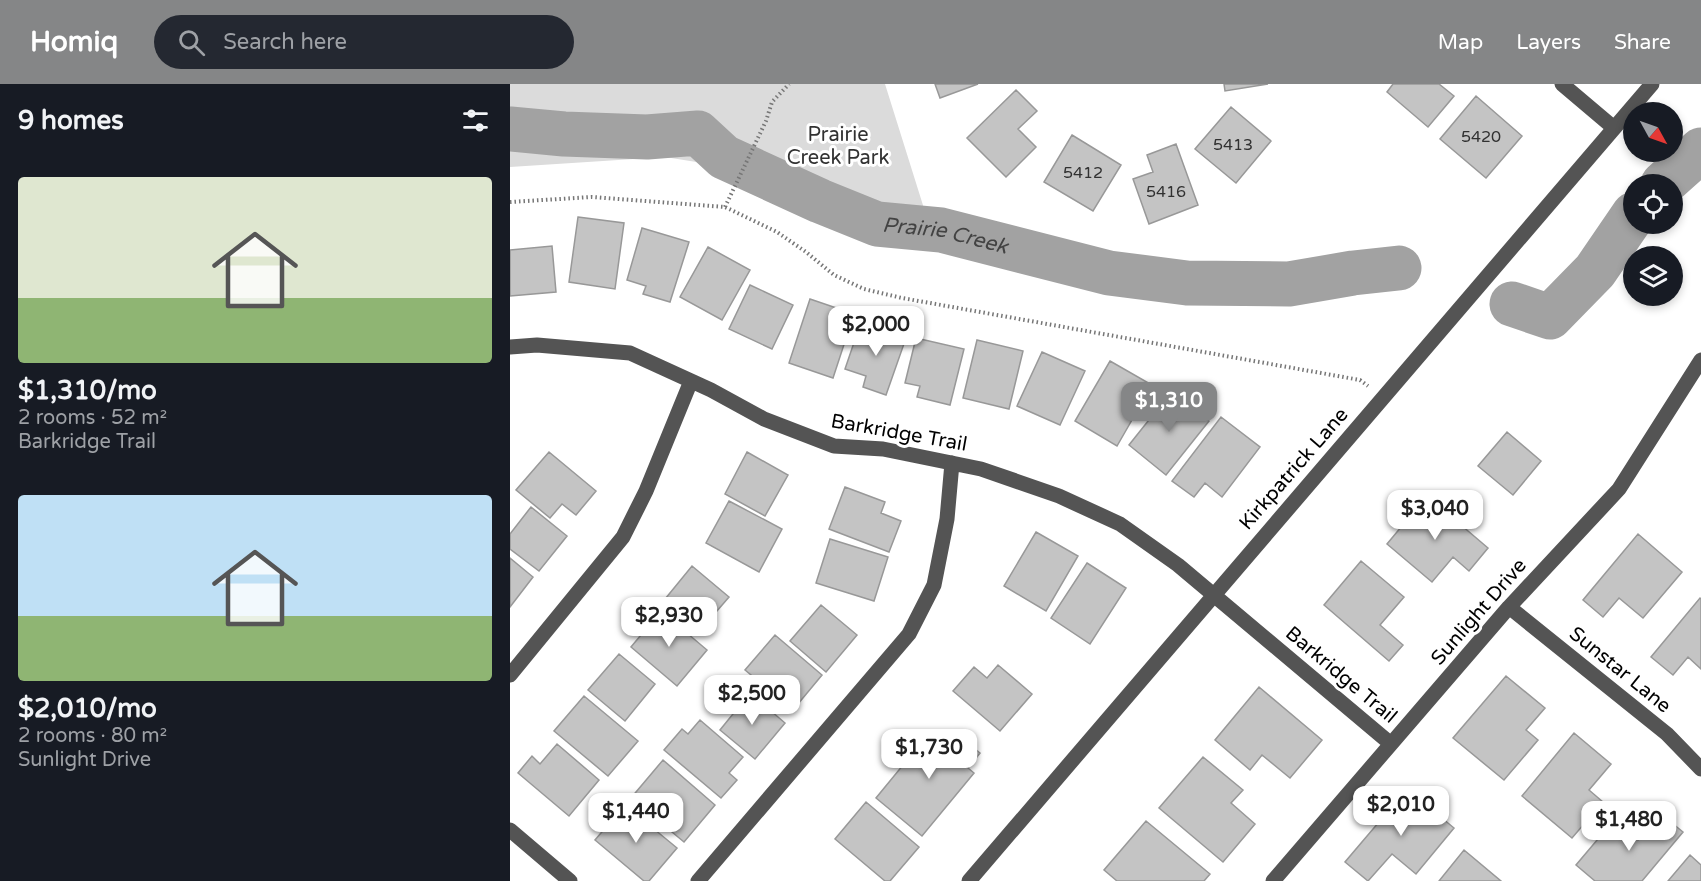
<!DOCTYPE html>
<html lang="en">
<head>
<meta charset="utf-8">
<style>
  body { margin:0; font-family:"Varela Round",sans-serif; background:#242831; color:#f1f3f6; height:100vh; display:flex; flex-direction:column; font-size:22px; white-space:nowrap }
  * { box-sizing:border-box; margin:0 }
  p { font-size:20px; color:#9ea1a6 }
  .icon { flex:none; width:33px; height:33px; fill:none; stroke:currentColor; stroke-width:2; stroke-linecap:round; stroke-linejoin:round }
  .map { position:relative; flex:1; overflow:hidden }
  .sheet { display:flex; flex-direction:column; background:#171b24; width:510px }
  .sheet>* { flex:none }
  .needle { width:39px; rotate:130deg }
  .tools { position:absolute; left:1113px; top:18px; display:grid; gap:12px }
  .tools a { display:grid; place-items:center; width:60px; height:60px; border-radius:50%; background:#171b24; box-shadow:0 3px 9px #0003; font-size:30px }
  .price { position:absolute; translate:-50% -51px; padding:0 14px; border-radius:12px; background:#fff; color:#222; font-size:20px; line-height:39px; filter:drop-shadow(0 2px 3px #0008) }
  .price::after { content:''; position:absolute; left:50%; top:36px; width:18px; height:14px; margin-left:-9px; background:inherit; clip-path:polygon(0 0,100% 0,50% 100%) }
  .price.active { background:#858687; color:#fff }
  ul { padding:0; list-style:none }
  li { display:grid; align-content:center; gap:12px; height:318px; padding:0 18px }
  li span { display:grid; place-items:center; height:186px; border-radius:6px; color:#555 }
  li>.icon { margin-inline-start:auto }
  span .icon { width:108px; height:108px; fill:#fffc; stroke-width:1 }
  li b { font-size:26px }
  h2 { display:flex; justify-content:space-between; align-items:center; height:72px; padding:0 18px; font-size:26px }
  header { display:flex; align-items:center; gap:36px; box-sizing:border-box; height:84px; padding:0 30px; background:#858687; color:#fff }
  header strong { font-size:28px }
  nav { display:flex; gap:33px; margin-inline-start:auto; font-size:21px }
  .search { width:420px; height:54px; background:#242831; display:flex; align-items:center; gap:15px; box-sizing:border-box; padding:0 21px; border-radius:33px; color:#9ea1a6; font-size:22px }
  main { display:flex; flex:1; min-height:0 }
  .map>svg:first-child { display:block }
  .green { fill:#dbdbdb }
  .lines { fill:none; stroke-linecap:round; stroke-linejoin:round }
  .river { stroke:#a2a2a2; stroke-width:45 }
  .building { fill:#c4c4c4; stroke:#989898; stroke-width:1.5 }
  .path { stroke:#767676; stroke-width:4; stroke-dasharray:1.5 3; stroke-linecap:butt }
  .minor { stroke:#545454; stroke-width:15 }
  .labels { text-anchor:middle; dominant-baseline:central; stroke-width:6; stroke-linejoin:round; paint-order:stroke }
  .number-label { font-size:16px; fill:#313131 }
  .park-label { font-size:20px; fill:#323232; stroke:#fff }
  .street-label { font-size:20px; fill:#000; stroke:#fff }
  .water-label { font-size:21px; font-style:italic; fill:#434343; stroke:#fff }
</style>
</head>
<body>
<header>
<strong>Homiq</strong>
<div class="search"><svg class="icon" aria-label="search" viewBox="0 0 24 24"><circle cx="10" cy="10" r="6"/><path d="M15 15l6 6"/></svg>Search here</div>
<nav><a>Map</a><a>Layers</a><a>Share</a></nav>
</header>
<main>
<section class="sheet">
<h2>9 homes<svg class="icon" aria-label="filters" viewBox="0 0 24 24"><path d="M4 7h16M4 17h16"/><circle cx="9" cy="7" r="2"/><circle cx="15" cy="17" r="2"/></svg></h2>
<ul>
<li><span style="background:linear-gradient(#dfe7d0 65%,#8fb573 0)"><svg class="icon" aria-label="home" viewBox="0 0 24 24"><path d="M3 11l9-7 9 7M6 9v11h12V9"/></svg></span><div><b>$1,310/mo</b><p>2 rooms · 52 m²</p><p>Barkridge Trail</p></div></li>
<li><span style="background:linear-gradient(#bfe0f5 65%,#8fb573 0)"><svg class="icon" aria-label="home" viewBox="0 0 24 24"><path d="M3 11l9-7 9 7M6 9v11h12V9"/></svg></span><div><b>$2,010/mo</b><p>2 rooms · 80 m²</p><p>Sunlight Drive</p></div></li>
</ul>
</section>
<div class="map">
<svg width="1191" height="797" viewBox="0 0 1191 797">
  <rect width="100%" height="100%" fill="#fff"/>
  <path class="green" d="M 0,0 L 375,0 L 422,150 L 307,123 L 230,85 L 155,73 L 0,83 Z"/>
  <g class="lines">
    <g class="river">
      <path id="s1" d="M 0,45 L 54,50 L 137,53 L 188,49 L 214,73 L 310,117 L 367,140 L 431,146 L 599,189 L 677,199 L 779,200 L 843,189 L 889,184"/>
      <path d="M 1153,100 L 1191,66"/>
      <path d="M 1002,220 L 1040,233 L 1085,187 L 1124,130"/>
    </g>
  </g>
  <path class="building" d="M 425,0 L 468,0 L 430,14 Z
    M 714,0 L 758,0 L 715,7 Z
    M 883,0 L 929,0 L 944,12 L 918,43 L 877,8 Z
    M 506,6 L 527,27 L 508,45 L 526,63 L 496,93 L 457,54 Z
    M 966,12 L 1012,52 L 976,94 L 930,55 Z
    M 721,23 L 761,57 L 726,99 L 685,65 Z
    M 562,51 L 611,81 L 583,127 L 534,98 Z
    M 666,60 L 688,121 L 639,140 L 623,95 L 643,88 L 637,71 Z
    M 68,133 L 114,139 L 105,205 L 59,198 Z
    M 132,144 L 179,158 L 160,218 L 133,210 L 136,202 L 117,196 Z
    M 42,162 L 46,208 L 0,212 L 0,166 Z
    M 198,163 L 240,186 L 212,236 L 170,213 Z
    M 240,201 L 283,221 L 262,265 L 219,245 Z
    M 300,215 L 344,230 L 323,294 L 279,279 Z
    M 351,238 L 396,254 L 376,311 L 353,303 L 356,292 L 335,285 Z
    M 406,254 L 454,265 L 440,321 L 407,313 L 410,302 L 395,299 Z
    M 467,256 L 513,267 L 499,325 L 453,314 Z
    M 532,268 L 575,287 L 550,341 L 507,322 Z
    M 600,277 L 642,301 L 607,362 L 565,337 Z
    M 662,307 L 699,337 L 656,391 L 619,361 Z
    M 711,333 L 750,363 L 712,413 L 695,399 L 684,413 L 662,397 Z
    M 997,348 L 1031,377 L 1003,411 L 968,382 Z
    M 39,368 L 86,407 L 66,431 L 52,420 L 40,434 L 6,406 Z
    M 237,368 L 278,391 L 255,432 L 215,410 Z
    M 335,403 L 375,418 L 371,429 L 391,437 L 379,468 L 319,445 Z
    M 917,412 L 978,464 L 959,487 L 943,473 L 922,498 L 877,460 Z
    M 219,417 L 272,445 L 249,488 L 196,459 Z
    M 21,423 L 57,452 L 29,487 L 0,465 L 0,450 Z
    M 526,448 L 568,472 L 536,527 L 494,502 Z
    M 1128,450 L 1172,488 L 1133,534 L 1109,514 L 1093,533 L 1073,516 Z
    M 320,455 L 378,473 L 364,517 L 306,499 Z
    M 0,474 L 23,493 L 0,523 Z
    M 851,477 L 894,513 L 870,541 L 893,561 L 879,577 L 814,521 Z
    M 577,479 L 616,504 L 580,560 L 541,534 Z
    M 182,482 L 219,513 L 187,550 L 151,520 Z
    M 1190,514 L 1191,515 L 1191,585 L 1178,573 L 1163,591 L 1141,573 Z
    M 311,521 L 347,551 L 316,588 L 280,557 Z
    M 151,527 L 197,566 L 167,602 L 121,563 Z
    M 265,551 L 312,591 L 283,626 L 235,586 Z
    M 109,570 L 145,600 L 115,637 L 78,606 Z
    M 488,581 L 522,610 L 490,647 L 443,607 L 464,583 L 477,594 Z
    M 996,592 L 1035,624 L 1016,646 L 1028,656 L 994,696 L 943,654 Z
    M 749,603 L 812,656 L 780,694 L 752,671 L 740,686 L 705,656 Z
    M 240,609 L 275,639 L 245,675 L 210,646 Z
    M 74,612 L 128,657 L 98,692 L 44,647 Z
    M 190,636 L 233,673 L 219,689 L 227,696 L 211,714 L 154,666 L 172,645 L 178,650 Z
    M 442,646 L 470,669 L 458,684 L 464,689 L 412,752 L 366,714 L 398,675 L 395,672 L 416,647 L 430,659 Z
    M 1064,649 L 1101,680 L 1079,706 L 1093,718 L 1062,754 L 1012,712 Z
    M 47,660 L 89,696 L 59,732 L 8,689 L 22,672 L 30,680 Z
    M 693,673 L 733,706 L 721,719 L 745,740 L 713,778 L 649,724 Z
    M 153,676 L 205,721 L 174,758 L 121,714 Z
    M 897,705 L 944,744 L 906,790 L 882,770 L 858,797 L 835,778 Z
    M 356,718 L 409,763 L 380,797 L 375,797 L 325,755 Z
    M 115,721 L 167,764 L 139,797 L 134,797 L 85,756 Z
    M 1151,730 L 1173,748 L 1132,797 L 1085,797 L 1066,781 L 1104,736 L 1128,756 Z
    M 636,737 L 700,790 L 694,797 L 607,797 L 594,786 Z
    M 954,766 L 991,797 L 929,797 Z
    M 1180,771 L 1191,781 L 1191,797 L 1158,797 Z"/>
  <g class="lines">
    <path class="path" d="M 0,118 L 82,113 L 215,123 L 267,148 L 296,168 L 324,191 L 354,205 L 392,214 L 850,296 L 858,302
      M 215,123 L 256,37 L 262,18 L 279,0"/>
    <path class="minor" d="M 1052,0 L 1104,44
      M 0,263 L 27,261 L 120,269 L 201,306 L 254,335 L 324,362 L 373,365 L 471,385 L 549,412 L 610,440 L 668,481 L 881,660
      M 999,523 L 1157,650 L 1191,685
      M 0,591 L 113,453 L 136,407 L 181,297
      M 0,746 L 60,797
      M 188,797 L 399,550 L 424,501 L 437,435 L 442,379
      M 459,797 L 1142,0
      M 763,797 L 999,523 L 1109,405 L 1191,276"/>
  </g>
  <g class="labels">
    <g class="number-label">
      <text x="971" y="53">5420</text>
      <text x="723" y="61">5413</text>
      <text x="573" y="89">5412</text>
      <text x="656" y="108">5416</text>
    </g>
    <g class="park-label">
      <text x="328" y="51">Prairie<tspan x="328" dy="23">Creek Park</tspan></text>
    </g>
    <g class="street-label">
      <text transform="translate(389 349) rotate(10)">Barkridge Trail</text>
      <text transform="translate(784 385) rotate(-49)">Kirkpatrick Lane</text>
      <text transform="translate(969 528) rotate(-49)">Sunlight Drive</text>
      <text transform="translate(1110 586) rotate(39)">Sunstar Lane</text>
      <text transform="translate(831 591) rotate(40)">Barkridge Trail</text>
    </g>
    <g class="water-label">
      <text stroke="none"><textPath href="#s1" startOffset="460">Prairie Creek</textPath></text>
    </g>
  </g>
</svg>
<div class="tools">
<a><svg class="needle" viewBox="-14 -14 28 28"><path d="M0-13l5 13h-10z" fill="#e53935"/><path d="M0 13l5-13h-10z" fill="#9ea1a6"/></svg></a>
<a><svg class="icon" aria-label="locate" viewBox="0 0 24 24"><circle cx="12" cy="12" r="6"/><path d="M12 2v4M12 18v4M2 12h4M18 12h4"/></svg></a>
<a><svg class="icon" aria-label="layers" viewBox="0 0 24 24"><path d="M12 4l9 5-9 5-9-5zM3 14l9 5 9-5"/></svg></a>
</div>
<b class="price" style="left:366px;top:273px">$2,000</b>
<b class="price active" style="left:659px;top:349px">$1,310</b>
<b class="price" style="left:925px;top:457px">$3,040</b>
<b class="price" style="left:159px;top:564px">$2,930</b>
<b class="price" style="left:242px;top:642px">$2,500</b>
<b class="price" style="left:419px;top:696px">$1,730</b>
<b class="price" style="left:891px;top:753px">$2,010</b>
<b class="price" style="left:126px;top:760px">$1,440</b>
<b class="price" style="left:1119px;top:768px">$1,480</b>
</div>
</main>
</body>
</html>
